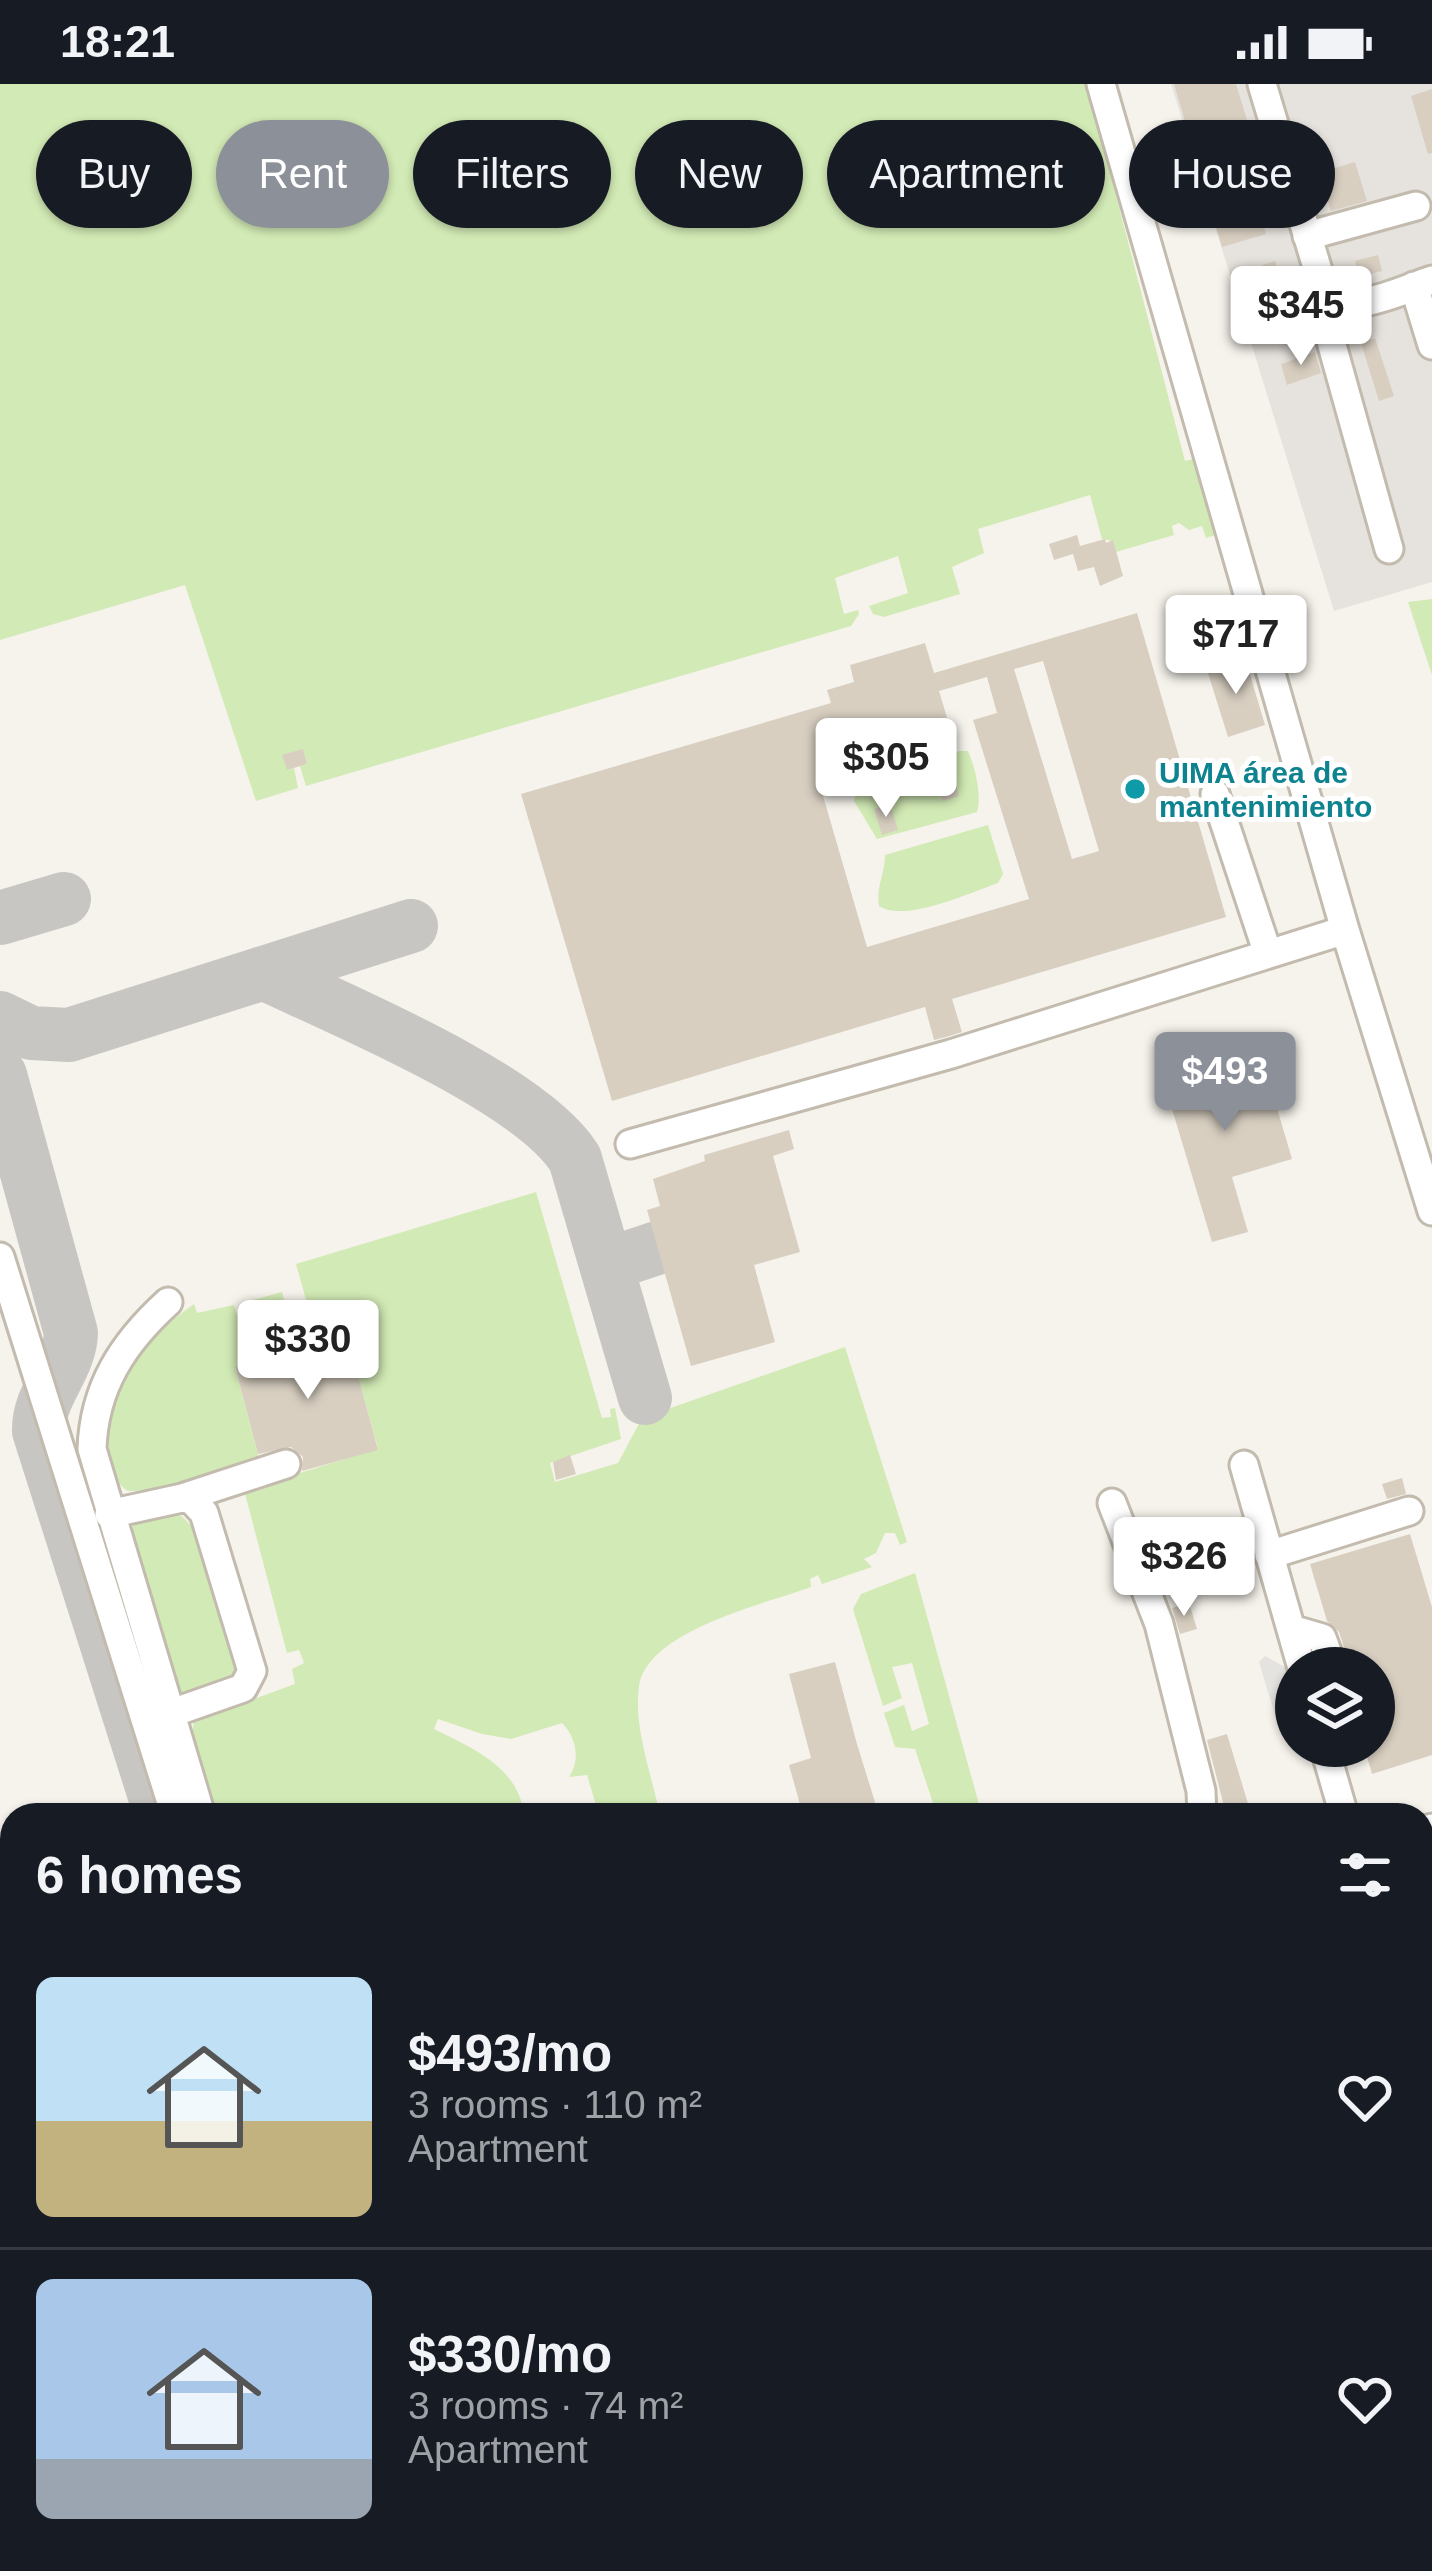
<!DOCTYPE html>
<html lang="en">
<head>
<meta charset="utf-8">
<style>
  body { margin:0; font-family:Helvetica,sans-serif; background:#242831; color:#f1f3f6; height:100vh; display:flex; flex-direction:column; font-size:45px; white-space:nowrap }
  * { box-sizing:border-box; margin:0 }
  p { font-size:39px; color:#9ea1a6 }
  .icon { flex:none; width:66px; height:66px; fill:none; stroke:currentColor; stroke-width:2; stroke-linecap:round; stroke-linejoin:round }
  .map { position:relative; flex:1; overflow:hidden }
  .details { position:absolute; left:0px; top:1719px; width:1434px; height:768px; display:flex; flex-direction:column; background:#171b24; border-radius:36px 36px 0 0; box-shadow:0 3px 9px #0004 }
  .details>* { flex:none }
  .top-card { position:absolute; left:36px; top:36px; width:1362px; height:108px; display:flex; gap:24px }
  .tools { position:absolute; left:1275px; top:1563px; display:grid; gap:24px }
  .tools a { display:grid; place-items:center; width:120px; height:120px; border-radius:50%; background:#171b24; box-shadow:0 3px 9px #0004; font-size:60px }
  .price { position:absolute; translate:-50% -102px; padding:0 27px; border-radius:12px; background:#fff; color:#222; font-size:39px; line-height:78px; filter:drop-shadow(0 3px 6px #0008) }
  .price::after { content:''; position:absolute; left:50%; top:72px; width:36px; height:27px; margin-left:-18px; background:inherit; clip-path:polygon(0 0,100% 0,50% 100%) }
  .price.active { background:#8c9099; color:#fff }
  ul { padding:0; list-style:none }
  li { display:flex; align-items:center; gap:36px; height:300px; padding:0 36px }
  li+li { border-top:3px solid #363941 }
  li span { display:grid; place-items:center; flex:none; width:336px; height:240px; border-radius:18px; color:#555 }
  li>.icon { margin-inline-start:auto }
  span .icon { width:144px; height:144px; fill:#fffc; stroke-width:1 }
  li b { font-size:51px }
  h2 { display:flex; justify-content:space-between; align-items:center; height:144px; padding:0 36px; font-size:51px }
  .pill { padding:0 42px; border-radius:54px; background:#171b24; box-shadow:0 3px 9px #0004; font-size:42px; line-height:108px }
  .pill.active { background:#8c9099; color:#fff }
  .status { display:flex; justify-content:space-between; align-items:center; height:84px; padding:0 60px; background:#171b24; direction:ltr }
  .status svg { height:33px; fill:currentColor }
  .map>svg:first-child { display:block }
  .industrial { fill:#e6e2dd }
  .green { fill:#d2eab5 }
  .parking { fill:#e5e3e0 }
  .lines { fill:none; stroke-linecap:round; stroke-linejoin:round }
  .taxiway { stroke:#c8c6c3; stroke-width:54 }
  .building { fill:#d8cfc1; fill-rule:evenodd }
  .minor-casing { stroke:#c2bbae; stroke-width:33 }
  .minor { stroke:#fff; stroke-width:27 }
  .culture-dot { fill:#0f9aa8; stroke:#fff; stroke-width:4.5 }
  .labels { text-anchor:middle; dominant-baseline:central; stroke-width:10; stroke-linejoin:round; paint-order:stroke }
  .culture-label { font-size:30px; font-weight:bold; fill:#0d838f; stroke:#fff; text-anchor:start }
</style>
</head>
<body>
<div class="status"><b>18:21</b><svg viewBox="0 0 49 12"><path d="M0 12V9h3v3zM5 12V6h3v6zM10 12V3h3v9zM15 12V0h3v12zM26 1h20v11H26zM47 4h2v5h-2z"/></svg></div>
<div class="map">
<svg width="1432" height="2487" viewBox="0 0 1432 2487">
  <rect width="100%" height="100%" fill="#f6f3ec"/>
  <path class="industrial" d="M 1171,0 L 1432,0 L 1432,498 L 1334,527 Z"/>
  <path class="green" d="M 0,0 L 1087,0 L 1185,377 L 1193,375 L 1216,451 L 1206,454 L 1202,442 L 1189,446 L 1179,439 L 1172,442 L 1174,451 L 1116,468 L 1113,457 L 1102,455 L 1090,411 L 978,445 L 984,469 L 952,483 L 960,510 L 884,533 L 873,530 L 869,522 L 908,509 L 898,472 L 835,494 L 844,530 L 858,526 L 859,530 L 851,542 L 306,702 L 300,682 L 307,680 L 303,666 L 283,672 L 287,686 L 294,684 L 298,704 L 256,717 L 185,501 L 0,556 Z
    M 1432,515 L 1432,591 L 1408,518 Z
    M 960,667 L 968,667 C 975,683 982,711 977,728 L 877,755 L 854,717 C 859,680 929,675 960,667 Z
    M 988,741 L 1003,790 L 998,799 C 969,809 905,839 879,822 C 876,801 885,790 885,771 Z
    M 536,1108 L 602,1334 L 611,1333 L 610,1325 L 615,1324 L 621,1355 L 550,1379 L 555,1398 L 618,1379 L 642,1334 L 845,1263 L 907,1458 L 900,1461 L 895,1449 L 885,1449 L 876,1469 L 864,1475 L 872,1483 L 822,1500 L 818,1491 L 810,1495 L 811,1503 C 765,1520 648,1546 639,1602 C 633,1642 652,1692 660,1731 L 599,1731 L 587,1691 L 569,1693 C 581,1676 576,1653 562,1639 L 511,1655 L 482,1650 L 438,1635 L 434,1645 C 472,1664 519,1683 524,1731 L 215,1731 L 192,1651 L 194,1637 L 295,1600 L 292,1585 L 304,1579 L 299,1566 L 287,1569 L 244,1406 L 378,1365 L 346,1248 L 317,1255 L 296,1180 Z
    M 282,1208 L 290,1239 L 284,1242 L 295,1253 L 289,1256 L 290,1261 L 262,1269 L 246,1218 Z
    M 194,1220 L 197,1229 L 234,1221 L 252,1278 L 235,1284 L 259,1374 L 158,1406 L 128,1407 C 113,1398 111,1383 109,1366 C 100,1301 145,1254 194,1220 Z
    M 177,1428 L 194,1444 L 239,1590 L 184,1610 L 177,1606 L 130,1447 L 136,1437 Z
    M 915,1489 L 982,1731 L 937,1731 L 915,1665 L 895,1663 L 884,1629 L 904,1621 L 912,1647 L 929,1640 L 912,1579 L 892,1583 L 902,1614 L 883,1622 L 853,1525 L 861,1510 Z
    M 1432,1786 L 1432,2107 L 1422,2110 L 1422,1789 Z
    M 12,1868 L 12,1930 L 0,1932 L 0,1872 Z
    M 12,1961 L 12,2211 L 0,2204 L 0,1962 Z
    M 0,2291 L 12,2298 L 12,2475 L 338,2475 L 343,2487 L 0,2487 Z
    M 408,2475 L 1263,2475 L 1266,2487 L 412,2487 Z"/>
  <path class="parking" d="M 1265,1572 L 1285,1583 L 1296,1613 L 1296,1660 L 1281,1651 L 1259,1578 Z"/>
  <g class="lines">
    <path class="taxiway" d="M 0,834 L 64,815
      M 263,889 C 342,926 531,1004 575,1075 L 645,1314
      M 0,934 L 31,949 L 69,951 L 411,842
      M 0,991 L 71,1249 C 70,1284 38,1311 39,1347 L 161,1731
      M 606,1181 L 657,1164"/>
  </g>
  <path class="building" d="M 1174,0 L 1236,0 L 1259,75 L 1245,79 L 1266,150 L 1222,163 Z
    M 1432,5 L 1432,69 L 1428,70 L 1411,12 Z
    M 1355,78 L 1367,117 L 1331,127 L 1319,89 Z
    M 1378,171 L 1382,187 L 1359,193 L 1355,177 Z
    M 1275,177 L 1285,209 L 1265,216 L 1254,184 Z
    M 1375,254 L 1394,312 L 1379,317 L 1361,259 Z
    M 1315,268 L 1321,289 L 1287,301 L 1281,280 Z
    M 1077,451 L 1080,462 L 1105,455 L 1106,459 L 1113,456 L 1123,492 L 1100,502 L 1094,483 L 1078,487 L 1073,470 L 1054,476 L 1049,460 Z
    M 1137,529 L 1226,833 L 952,915 L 962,948 L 946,953 L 934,956 L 925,923 L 612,1017 L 521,710 L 831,619 L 827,606 L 854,598 L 850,581 L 925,559 L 934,589 ZM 1043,577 L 1099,767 L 1072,775 L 1014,585 ZM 987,593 L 997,629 L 973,636 L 1029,815 L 867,863 L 819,698 L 954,657 L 939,607 Z
    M 1245,574 L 1265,641 L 1228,653 L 1207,586 Z
    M 303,665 L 307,680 L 287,686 L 282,671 Z
    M 952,689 L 959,712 L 943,717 L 936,694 Z
    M 890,720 L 898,746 L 882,751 L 874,725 Z
    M 1262,973 L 1292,1075 L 1232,1093 L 1248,1148 L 1212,1158 L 1160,985 L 1197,974 L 1202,991 Z
    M 789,1046 L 794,1065 L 773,1072 L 800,1168 L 754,1181 L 775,1258 L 691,1282 L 647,1126 L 660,1122 L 653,1095 L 705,1077 L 704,1071 Z
    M 346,1247 L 378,1366 L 302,1387 L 303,1373 L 291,1363 L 258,1370 L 235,1283 L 264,1275 L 262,1269 Z
    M 570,1371 L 576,1390 L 556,1396 L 553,1378 Z
    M 1402,1394 L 1406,1410 L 1387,1415 L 1382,1400 Z
    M 1410,1450 L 1432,1523 L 1432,1671 L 1372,1690 L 1364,1662 L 1374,1662 L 1374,1584 L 1351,1584 L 1339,1548 L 1327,1537 L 1310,1480 Z
    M 1189,1519 L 1197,1545 L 1180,1550 L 1172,1524 Z
    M 835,1578 L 857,1660 L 879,1731 L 803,1731 L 789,1681 L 811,1674 L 789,1590 Z
    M 1227,1650 L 1249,1723 L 1226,1730 L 1207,1656 Z"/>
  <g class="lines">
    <g class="minor-casing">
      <path id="minor" d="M 1101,0 L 1345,846 L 1432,1127
        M 1262,0 L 1325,210 C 1354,232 1401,206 1432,196
        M 1307,152 L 1416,122
        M 1414,202 L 1432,261
        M 1334,217 L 1329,246 L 1332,261 L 1389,465
        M 1215,710 L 1268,870
        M 630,1060 L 951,970 L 1345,846
        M 0,1173 L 175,1731
        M 168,1218 C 123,1259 94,1303 92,1365 L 201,1731
        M 1244,1381 L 1302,1584
        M 1112,1419 L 1159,1540 L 1201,1707 L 1202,1731
        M 109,1430 L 182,1414 L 286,1380
        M 1269,1471 L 1409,1427
        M 1291,1545 L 1322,1554 L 1333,1584
        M 169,1630 L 243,1604 L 252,1587 L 204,1429 L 192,1416 L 182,1414
        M 1324,1662 L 1344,1731
        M 1422,1747 L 1432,1744
        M 0,1946 L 12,1944
        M 394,2475 L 397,2487"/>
    </g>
    <use href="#minor" class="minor"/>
  </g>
  <circle class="culture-dot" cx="1135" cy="705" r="12"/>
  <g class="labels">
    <g class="culture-label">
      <text x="1159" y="688">UIMA área de<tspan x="1159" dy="34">mantenimiento</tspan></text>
    </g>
  </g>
</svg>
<div class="tools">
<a><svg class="icon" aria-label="layers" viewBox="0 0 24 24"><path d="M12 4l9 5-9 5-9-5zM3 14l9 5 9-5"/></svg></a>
</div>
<b class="price" style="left:1301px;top:284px">$345</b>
<b class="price" style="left:1236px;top:613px">$717</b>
<b class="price" style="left:886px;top:736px">$305</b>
<b class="price active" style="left:1225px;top:1050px">$493</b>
<b class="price" style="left:308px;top:1318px">$330</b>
<b class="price" style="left:1184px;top:1535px">$326</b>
<div class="top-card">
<a class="pill">Buy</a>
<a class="pill active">Rent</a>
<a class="pill">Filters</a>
<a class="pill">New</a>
<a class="pill">Apartment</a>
<a class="pill">House</a>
</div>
<section class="details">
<h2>6 homes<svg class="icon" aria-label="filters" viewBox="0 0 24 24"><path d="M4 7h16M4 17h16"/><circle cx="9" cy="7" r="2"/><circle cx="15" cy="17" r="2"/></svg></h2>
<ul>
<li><span style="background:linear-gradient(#bfe0f5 60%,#c2b280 0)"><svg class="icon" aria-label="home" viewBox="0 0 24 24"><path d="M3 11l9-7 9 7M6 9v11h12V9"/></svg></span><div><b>$493/mo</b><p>3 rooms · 110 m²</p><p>Apartment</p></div><svg class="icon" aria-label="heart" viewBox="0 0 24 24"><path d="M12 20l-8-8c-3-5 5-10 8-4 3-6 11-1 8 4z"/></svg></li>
<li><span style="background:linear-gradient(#a9c7e8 75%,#9aa5b1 0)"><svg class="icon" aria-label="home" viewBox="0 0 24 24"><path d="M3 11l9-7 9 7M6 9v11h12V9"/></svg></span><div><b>$330/mo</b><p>3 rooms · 74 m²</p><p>Apartment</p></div><svg class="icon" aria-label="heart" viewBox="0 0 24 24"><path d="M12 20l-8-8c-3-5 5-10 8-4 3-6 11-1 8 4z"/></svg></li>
</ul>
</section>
</div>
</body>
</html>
